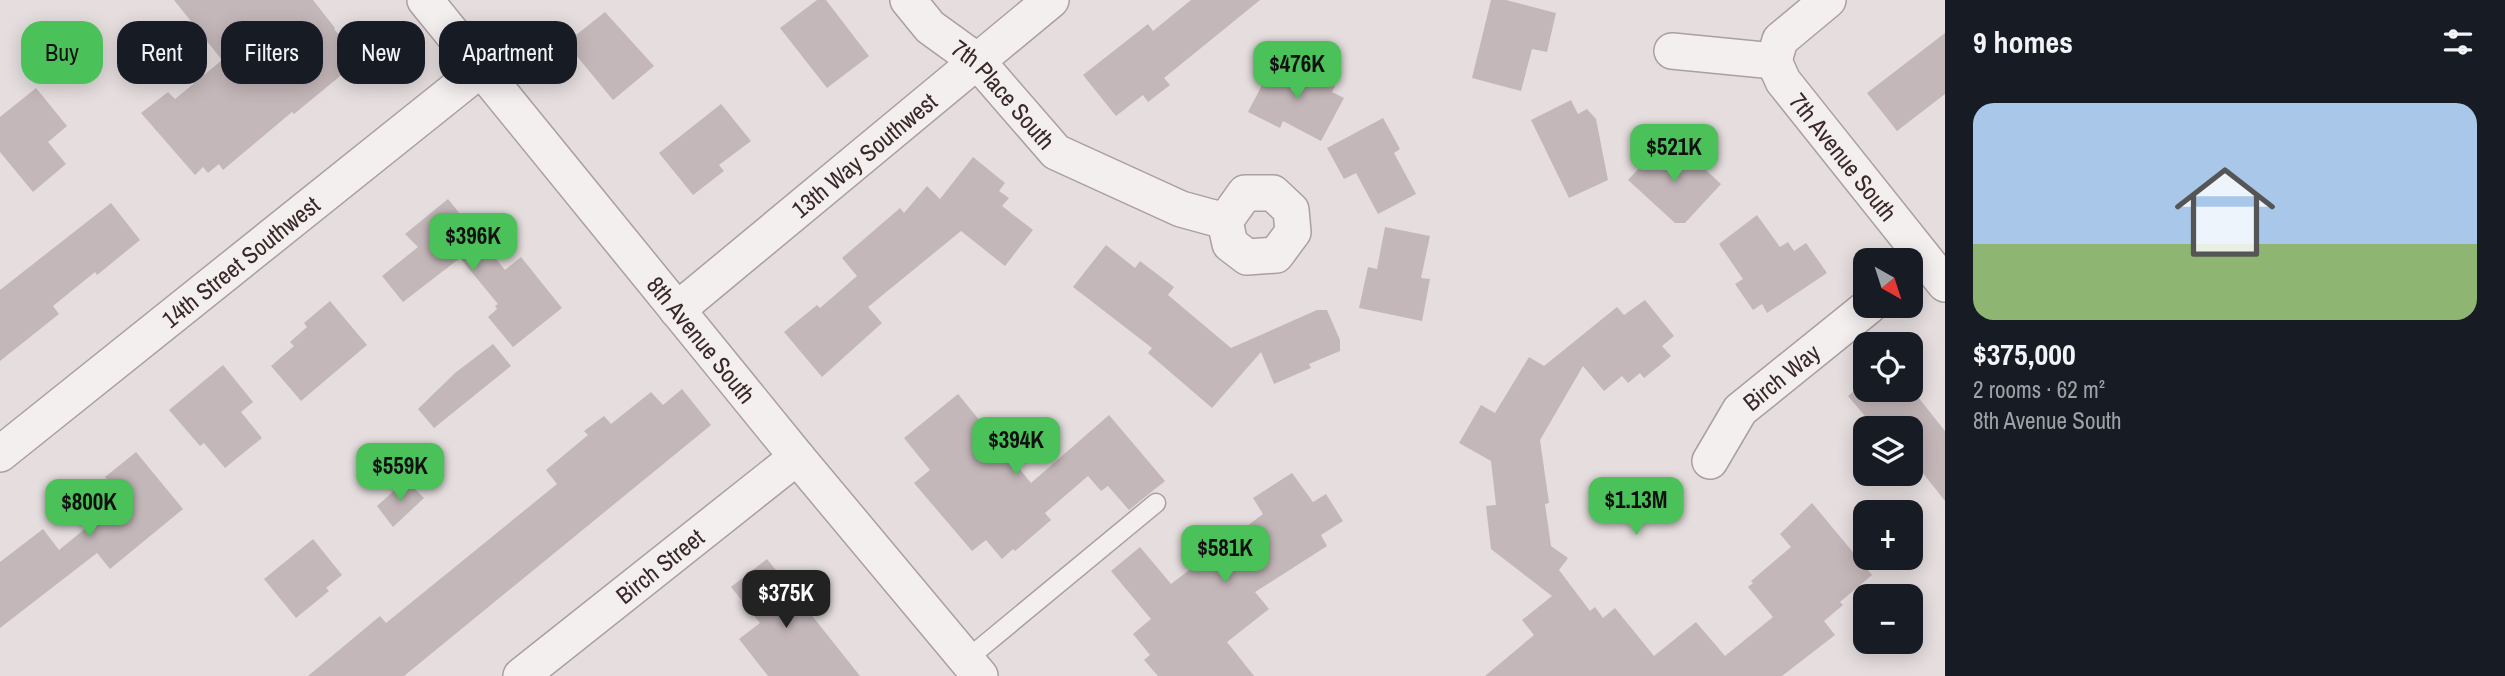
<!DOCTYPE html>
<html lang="en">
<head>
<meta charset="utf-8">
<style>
  body { margin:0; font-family:"Archivo Narrow",sans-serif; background:#20242c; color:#f1f3f6; height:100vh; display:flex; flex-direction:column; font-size:26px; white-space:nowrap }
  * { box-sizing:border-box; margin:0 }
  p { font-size:23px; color:#9ea1a6 }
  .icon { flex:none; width:38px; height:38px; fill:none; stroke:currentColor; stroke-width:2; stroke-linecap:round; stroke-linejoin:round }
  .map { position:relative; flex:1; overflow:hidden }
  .drawer { display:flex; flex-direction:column; background:#171b24; width:560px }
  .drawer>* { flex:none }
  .top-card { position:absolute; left:21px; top:21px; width:665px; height:63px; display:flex; gap:14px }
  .needle { width:46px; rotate:141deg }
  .fabs { position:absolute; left:1853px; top:248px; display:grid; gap:14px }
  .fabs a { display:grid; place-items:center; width:70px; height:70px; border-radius:14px; background:#171b24; box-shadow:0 4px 18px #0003; font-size:35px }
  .price { position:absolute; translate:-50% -60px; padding:0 16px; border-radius:14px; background:#4bc15a; color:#111; font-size:23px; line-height:46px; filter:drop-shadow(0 2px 4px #0008) }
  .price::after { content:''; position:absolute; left:50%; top:42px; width:21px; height:16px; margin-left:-10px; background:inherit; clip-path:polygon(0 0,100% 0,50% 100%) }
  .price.selected { background:#222; color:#fff }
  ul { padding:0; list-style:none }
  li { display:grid; align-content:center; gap:14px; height:371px; padding:0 28px }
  li span { display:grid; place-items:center; height:217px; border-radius:21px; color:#555 }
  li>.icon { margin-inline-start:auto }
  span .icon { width:126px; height:126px; fill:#fffc; stroke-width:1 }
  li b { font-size:30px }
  h2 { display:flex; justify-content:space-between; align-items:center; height:84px; padding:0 28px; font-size:30px }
  .tag { padding:0 24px; border-radius:21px; background:#171b24; box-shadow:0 4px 18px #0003; font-size:24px; line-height:63px }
  .tag.selected { background:#4bc15a; color:#111 }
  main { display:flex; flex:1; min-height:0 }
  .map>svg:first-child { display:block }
  .building { fill:#c4b7b9 }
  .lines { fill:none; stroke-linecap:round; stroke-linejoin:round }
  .lane-casing { stroke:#ab9fa0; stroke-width:21 }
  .street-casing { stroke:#ab9fa0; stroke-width:38 }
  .lane { stroke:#f4efef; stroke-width:18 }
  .street { stroke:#f4efef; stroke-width:35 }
  .labels { text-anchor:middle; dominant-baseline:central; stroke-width:5; stroke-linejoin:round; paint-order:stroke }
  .street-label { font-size:24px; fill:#3a2829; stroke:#f3eced }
</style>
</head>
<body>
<main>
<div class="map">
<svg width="1945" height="676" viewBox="0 0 1945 676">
  <rect width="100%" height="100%" fill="#e5ddde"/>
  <path class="building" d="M 174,0 L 313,0 L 335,28 L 334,29 L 341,37 L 337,40 L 356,63 L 294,114 L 292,112 L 223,170 L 219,164 L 208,173 L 203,167 L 195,175 L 141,113 L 168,92 L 175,99 L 222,60 Z
    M 817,0 L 826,0 L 869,56 L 827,88 L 780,28 Z
    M 1191,0 L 1260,0 L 1164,78 L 1170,85 L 1148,102 L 1143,95 L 1116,116 L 1083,75 L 1148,24 L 1153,31 Z
    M 1491,0 L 1506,0 L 1556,13 L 1547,52 L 1532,49 L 1521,91 L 1472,78 Z
    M 605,12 L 654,66 L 613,100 L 566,43 Z
    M 1945,33 L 1945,94 L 1897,131 L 1867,93 Z
    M 1274,62 L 1304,77 L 1307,71 L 1335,86 L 1332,92 L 1344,98 L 1321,141 L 1283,121 L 1280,128 L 1248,112 Z
    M 36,88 L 67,126 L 48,142 L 66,164 L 33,192 L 0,152 L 0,117 Z
    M 1571,100 L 1578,114 L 1587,109 L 1596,119 L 1608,180 L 1569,198 L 1531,120 Z
    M 721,104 L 751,141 L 719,165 L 724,171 L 693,195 L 659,153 Z
    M 1383,118 L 1400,149 L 1394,153 L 1416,194 L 1378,214 L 1356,173 L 1344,179 L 1327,148 Z
    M 1663,142 L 1688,165 L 1694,159 L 1721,184 L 1685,223 L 1675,223 L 1628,180 Z
    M 973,157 L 1005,183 L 999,191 L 1009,198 L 1002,206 L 1033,230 L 1005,266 L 961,231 L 868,307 L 882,323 L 822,377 L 784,332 L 817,305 L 820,308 L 857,276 L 842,258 L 900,208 L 904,213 L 927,186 L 940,199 Z
    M 448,199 L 505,270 L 521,257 L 562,308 L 513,347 L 488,317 L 497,309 L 495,306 L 498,304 L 460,258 L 403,302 L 382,276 L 418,247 L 405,234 Z
    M 111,203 L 140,240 L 97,275 L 95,272 L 53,306 L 59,314 L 0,361 L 0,290 Z
    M 1757,215 L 1780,247 L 1788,242 L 1794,251 L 1806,243 L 1827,273 L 1767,313 L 1762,304 L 1753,310 L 1735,284 L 1743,279 L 1719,244 Z
    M 1385,227 L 1430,236 L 1421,278 L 1430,279 L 1422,321 L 1359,308 L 1368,267 L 1377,269 Z
    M 1106,245 L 1135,268 L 1140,261 L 1174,287 L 1168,295 L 1231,348 L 1317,310 L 1327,310 L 1340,340 L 1340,351 L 1309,364 L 1311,368 L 1274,384 L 1261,352 L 1212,408 L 1148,353 L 1152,348 L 1073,287 Z
    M 1645,300 L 1674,336 L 1662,346 L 1671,356 L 1644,378 L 1640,373 L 1628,383 L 1622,376 L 1604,391 L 1583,366 L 1540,440 L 1549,503 L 1545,504 L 1551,546 L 1568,558 L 1559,570 L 1590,611 L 1595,607 L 1603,618 L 1615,608 L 1654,656 L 1696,622 L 1725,656 L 1773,617 L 1748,587 L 1753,583 L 1751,581 L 1791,547 L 1780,534 L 1812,503 L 1872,575 L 1840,602 L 1843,605 L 1824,621 L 1835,635 L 1782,676 L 1485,676 L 1534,635 L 1522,620 L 1552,596 L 1491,549 L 1486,506 L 1496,505 L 1491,461 L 1459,443 L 1481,405 L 1495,413 L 1529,357 L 1544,366 L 1617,307 L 1624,315 Z
    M 330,301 L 367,345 L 301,401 L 271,366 L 294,346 L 290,342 L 307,327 L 304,323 Z
    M 493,344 L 511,366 L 434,428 L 418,409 L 455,373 Z
    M 223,365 L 253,402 L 241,412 L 262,438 L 225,468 L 204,443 L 200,446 L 169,410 Z
    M 1911,380 L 1918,389 L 1914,392 L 1945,431 L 1945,501 L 1911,458 L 1911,429 L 1866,430 L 1863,427 L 1870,422 L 1848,396 L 1866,381 L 1866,390 L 1911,390 Z
    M 682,389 L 711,425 L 404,676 L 308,676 L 380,616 L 386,623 L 557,484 L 546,470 L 588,435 L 584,431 L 604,416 L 611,424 L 651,392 L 663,405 Z
    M 958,394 L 1031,483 L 1109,415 L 1165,481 L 1129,510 L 1108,486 L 1101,491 L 1088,476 L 1045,513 L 1051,520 L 1015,551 L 1013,549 L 1002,559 L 986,540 L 972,551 L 914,483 L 930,470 L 904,438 Z
    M 136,452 L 183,509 L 110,569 L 97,553 L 0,628 L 0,562 L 43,529 L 59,550 L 108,510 L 106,508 L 121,496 L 105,477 Z
    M 1292,473 L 1313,502 L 1326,494 L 1343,521 L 1321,535 L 1327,546 L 1255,592 L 1269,609 L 1227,642 L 1254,676 L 1158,676 L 1144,660 L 1150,655 L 1133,634 L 1151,619 L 1111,571 L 1140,547 L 1171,584 L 1263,514 L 1253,498 Z
    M 406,480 L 424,498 L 393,527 L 377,506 Z
    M 313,539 L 342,575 L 326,588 L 329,591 L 296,618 L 264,579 Z
    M 767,559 L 860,676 L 768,676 L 739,639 L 760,623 L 731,587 Z"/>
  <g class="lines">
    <g class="lane-casing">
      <path id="lane" d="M 966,660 L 1156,503"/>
    </g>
    <g class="street-casing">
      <g id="street">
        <path id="s1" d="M 425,0 L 797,457 L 980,676"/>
        <path id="s2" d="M 908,0 L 930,27 L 977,61 L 1056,152 L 1181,209 L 1225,221 L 1230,244 L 1247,257 L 1276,255 L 1293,232 L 1291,210 L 1273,193 L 1245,193 L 1225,221"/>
        <path d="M 1672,51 L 1774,61"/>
        <path id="s3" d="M 1774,61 L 1783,81 L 1945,284"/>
        <path d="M 1774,61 L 1780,40 L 1828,0"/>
        <path id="s4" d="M 677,310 L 1051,0"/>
        <path id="s5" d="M 0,454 L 481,69"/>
        <path id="s6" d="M 1710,461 L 1740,410 L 1869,306"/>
        <path id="s7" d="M 521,676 L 797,457"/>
      </g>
    </g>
    <use href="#lane" class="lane"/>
    <use href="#street" class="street"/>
  </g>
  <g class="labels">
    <g class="street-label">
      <text stroke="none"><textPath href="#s2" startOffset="135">7th Place South</textPath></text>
      <text stroke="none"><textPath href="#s4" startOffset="243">13th Way Southwest</textPath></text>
      <text stroke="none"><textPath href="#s3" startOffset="119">7th Avenue South</textPath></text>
      <text stroke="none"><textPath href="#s5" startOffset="308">14th Street Southwest</textPath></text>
      <text stroke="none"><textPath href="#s1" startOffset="438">8th Avenue South</textPath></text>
      <text stroke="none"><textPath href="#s6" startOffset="112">Birch Way</textPath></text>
      <text stroke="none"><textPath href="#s7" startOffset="177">Birch Street</textPath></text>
    </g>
  </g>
</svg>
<div class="fabs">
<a><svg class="needle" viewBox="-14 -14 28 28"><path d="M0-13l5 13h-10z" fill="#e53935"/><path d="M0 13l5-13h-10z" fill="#9ea1a6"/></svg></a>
<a><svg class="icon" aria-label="locate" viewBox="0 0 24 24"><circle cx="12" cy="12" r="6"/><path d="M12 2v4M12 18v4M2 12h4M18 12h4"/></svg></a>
<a><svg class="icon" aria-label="layers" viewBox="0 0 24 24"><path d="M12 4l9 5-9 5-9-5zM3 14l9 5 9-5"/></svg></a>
<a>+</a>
<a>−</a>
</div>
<b class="price" style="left:1297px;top:101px">$476K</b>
<b class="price" style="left:1674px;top:184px">$521K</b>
<b class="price" style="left:473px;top:273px">$396K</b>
<b class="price" style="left:1016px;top:477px">$394K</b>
<b class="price" style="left:400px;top:503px">$559K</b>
<b class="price" style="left:1636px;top:537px">$1.13M</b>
<b class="price" style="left:89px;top:539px">$800K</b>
<b class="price" style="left:1225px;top:585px">$581K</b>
<b class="price selected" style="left:786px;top:630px">$375K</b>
<div class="top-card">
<a class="tag selected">Buy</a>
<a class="tag">Rent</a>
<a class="tag">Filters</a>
<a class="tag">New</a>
<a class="tag">Apartment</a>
</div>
</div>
<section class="drawer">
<h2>9 homes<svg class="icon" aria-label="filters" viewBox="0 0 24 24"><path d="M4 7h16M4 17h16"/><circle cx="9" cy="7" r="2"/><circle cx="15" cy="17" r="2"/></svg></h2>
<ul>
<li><span style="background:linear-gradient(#a9c7e8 65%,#8fb573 0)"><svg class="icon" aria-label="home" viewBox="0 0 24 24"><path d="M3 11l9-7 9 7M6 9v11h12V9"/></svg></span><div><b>$375,000</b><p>2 rooms · 62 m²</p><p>8th Avenue South</p></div></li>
</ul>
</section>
</main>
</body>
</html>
